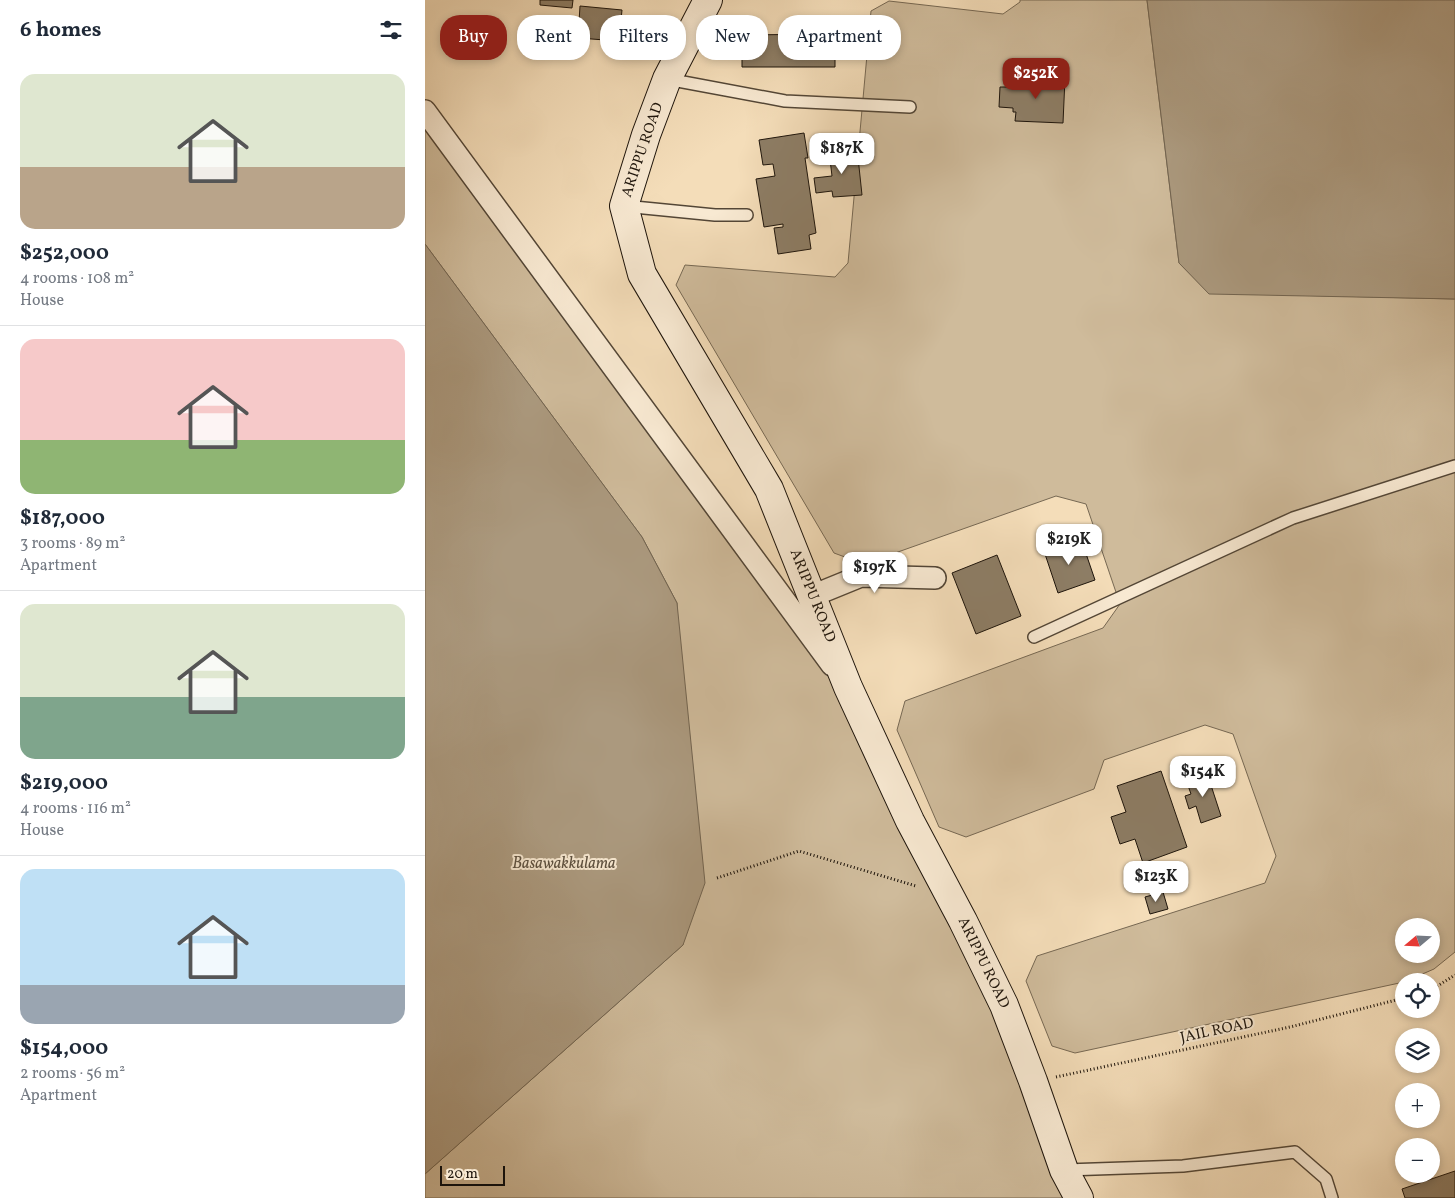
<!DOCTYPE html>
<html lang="en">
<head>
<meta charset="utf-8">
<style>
  body { margin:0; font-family:Vollkorn,serif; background:#f2f2f3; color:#1f2937; height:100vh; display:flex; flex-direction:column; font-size:19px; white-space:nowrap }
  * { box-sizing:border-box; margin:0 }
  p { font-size:16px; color:#747a83 }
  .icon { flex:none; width:28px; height:28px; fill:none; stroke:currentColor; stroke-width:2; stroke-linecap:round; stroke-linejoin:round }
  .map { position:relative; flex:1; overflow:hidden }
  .details { display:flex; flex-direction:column; background:#fff; width:425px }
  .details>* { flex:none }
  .guide { position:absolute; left:15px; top:15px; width:475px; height:45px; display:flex; gap:10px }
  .needle { width:32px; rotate:251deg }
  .tools { position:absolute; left:970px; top:918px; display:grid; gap:10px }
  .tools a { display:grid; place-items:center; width:45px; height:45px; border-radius:50%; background:#fff; box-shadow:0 2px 8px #0003; font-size:25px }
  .scale { position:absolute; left:15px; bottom:12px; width:65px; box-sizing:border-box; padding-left:5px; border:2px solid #1d140b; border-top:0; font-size:14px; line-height:18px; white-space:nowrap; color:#1d140b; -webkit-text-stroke:4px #f8e9d2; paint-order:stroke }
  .price { position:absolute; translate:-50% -42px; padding:0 11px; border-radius:10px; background:#fff; color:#222; font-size:16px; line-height:32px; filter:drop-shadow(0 1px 2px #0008) }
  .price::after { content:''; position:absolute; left:50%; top:30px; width:15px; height:11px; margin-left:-8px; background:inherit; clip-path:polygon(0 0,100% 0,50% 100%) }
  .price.current { background:#8f2418; color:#fff }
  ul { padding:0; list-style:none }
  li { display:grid; align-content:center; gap:10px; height:265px; padding:0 20px }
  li+li { border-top:1px solid #e0e1e3 }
  li span { display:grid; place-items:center; height:155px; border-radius:15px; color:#555 }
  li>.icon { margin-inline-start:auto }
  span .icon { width:90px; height:90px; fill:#fffc; stroke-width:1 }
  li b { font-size:21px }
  h2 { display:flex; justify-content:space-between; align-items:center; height:60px; padding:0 20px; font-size:21px }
  .tag { padding:0 18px; border-radius:20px; background:#fff; box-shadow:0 2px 8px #0003; font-size:18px; line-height:45px }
  .tag.current { background:#8f2418; color:#fff }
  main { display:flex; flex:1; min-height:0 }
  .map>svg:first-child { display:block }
  .green { fill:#cfbb9b; stroke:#766853; fill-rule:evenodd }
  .water { fill:#ab997e; stroke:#726450 }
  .building { fill:#8d7d65; stroke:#1d140b }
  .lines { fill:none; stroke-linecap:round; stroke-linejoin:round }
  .lane-casing { stroke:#534636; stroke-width:14 }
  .street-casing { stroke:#534636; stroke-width:24 }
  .secondary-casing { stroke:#1d140b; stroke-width:30 }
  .path { stroke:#1d140b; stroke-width:3; stroke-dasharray:1 2.5; stroke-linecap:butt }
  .lane { stroke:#f8e9d2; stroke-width:11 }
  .street { stroke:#f8e9d2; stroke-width:21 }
  .secondary { stroke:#f8e9d2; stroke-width:28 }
  .labels { text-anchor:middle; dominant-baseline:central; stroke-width:4; stroke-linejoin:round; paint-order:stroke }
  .street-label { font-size:15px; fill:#1d140b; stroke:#f8e9d2 }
  .water-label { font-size:16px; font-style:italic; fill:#5d503f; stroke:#f8e9d2 }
</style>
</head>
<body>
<main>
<section class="details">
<h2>6 homes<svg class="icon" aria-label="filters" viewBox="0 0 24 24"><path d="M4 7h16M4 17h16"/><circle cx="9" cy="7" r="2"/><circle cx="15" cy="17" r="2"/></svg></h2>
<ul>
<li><span style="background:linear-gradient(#dfe7d0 60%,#b9a48a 0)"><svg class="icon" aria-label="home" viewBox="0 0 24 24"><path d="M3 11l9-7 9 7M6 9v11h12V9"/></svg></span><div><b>$252,000</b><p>4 rooms · 108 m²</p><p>House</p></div></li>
<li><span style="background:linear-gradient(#f6c9c9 65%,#8fb573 0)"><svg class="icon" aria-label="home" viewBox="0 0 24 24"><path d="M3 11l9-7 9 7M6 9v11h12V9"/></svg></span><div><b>$187,000</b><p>3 rooms · 89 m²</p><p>Apartment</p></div></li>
<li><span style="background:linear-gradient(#dfe7d0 60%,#7fa58c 0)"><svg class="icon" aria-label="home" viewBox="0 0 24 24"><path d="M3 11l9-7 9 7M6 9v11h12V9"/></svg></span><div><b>$219,000</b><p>4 rooms · 116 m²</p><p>House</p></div></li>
<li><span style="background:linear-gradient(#bfe0f5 75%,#9aa5b1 0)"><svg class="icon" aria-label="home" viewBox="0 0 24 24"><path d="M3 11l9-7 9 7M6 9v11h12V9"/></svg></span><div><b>$154,000</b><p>2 rooms · 56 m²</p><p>Apartment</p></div></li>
</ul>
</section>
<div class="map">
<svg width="1030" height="1198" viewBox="0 0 1030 1198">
  <rect width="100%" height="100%" fill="#f4ddb9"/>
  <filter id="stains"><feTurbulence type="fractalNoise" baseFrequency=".004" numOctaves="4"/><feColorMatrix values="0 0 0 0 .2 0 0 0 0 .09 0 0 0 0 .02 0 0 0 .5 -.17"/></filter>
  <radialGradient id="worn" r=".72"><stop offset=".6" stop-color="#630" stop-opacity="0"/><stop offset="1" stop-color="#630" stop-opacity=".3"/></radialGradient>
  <path class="green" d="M 595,0 L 722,0 L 754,263 L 784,293 L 1030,299 L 1030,952 L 1009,969 L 979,982 L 650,1053 L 627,1046 L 601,981 L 612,956 L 840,883 L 851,856 L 808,734 L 780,725 L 679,760 L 669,789 L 541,837 L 514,827 L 472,730 L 480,701 L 678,628 L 695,604 L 661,504 L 631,496 L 439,564 L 409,553 L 251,285 L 260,265 L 410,277 L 423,263 L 446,11 L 464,1 L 578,14 L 595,2 ZM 979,926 L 1006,926 L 1006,954 L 979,954 Z
    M 0,126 L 423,687 L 654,1198 L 0,1198 L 0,1174 L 258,945 L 252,603 L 217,537 L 0,244 Z"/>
  <path class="water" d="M 722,0 L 1030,0 L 1030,299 L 784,294 L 754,263 Z
    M 0,244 L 217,537 L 252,603 L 280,883 L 258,945 L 0,1174 Z"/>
  <path class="building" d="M 115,0 L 148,0 L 147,8 L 115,5 Z
    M 155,6 L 197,10 L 194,41 L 153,38 Z
    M 410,34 L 410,67 L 317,67 L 317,35 Z
    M 599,77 L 640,78 L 638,123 L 590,121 L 591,112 L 588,112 L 588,108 L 574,107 L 575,87 L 588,87 L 589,81 L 599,82 Z
    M 379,133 L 383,158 L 380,158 L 391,233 L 384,235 L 386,249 L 353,254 L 349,228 L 358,227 L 358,224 L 339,227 L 331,179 L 350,176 L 348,164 L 338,165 L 334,140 Z
    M 432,148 L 437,195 L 408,197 L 407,191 L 391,193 L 389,178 L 407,176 L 404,151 Z
    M 656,539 L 670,580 L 633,593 L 619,551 Z
    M 572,555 L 596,616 L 551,634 L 527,573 Z
    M 736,771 L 762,847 L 718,863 L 710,839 L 695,844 L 686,817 L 701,812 L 692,786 Z
    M 782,773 L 796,816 L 776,823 L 771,806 L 764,809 L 760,796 L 766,794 L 761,780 Z
    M 738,892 L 743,909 L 725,914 L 720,897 Z
    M 1030,1171 L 1030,1198 L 980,1198 L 977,1189 Z"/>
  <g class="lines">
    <g class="lane-casing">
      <path id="lane" d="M 242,79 L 360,101 L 485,107
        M 199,206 L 290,215 L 322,215
        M 609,637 L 868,518 L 1030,466
        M 641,1170 L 758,1166 L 870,1152 L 901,1179 L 907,1198"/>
    </g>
    <g class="street-casing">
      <path id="street" d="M 0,111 L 407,665
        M 387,596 L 436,576 L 510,578"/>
    </g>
    <g class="secondary-casing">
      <path id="secondary" d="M 283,0 L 242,79 L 221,135 L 199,206 L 217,274 L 344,489 L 423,687 L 485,821 L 538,921 L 579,1005 L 608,1081 L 639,1170 L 654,1198"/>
    </g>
    <path class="path" d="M 292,878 L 374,851 L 491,886
      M 1006,990 L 1030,975
      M 631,1077 L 865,1027 L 979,998"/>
    <use href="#lane" class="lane"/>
    <use href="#street" class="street"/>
    <use href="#secondary" class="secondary"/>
  </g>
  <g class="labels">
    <g class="street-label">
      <text transform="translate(218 150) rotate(-71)">ARIPPU ROAD</text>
      <text transform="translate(387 596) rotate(68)">ARIPPU ROAD</text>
      <text transform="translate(558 963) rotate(64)">ARIPPU ROAD</text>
      <text transform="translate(792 1031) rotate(-12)">JAIL ROAD</text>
    </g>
    <g class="water-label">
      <text x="139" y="864">Basawakkulama</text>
    </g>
  </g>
  <rect width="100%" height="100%" filter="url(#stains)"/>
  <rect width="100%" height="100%" fill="url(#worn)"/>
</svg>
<div class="tools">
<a><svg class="needle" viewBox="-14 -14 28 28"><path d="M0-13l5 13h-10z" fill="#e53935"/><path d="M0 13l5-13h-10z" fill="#747a83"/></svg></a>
<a><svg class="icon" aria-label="locate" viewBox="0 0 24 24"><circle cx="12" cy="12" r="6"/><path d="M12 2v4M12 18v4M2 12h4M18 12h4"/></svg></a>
<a><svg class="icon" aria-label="layers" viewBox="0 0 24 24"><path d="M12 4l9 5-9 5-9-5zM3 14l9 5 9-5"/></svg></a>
<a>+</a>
<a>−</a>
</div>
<div class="scale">20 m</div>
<b class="price current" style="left:611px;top:100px">$252K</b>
<b class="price" style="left:417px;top:175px">$187K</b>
<b class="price" style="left:644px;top:566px">$219K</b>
<b class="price" style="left:450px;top:594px">$197K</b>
<b class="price" style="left:778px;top:798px">$154K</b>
<b class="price" style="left:731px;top:903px">$123K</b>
<div class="guide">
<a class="tag current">Buy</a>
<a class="tag">Rent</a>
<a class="tag">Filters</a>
<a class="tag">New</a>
<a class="tag">Apartment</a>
</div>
</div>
</main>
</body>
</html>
